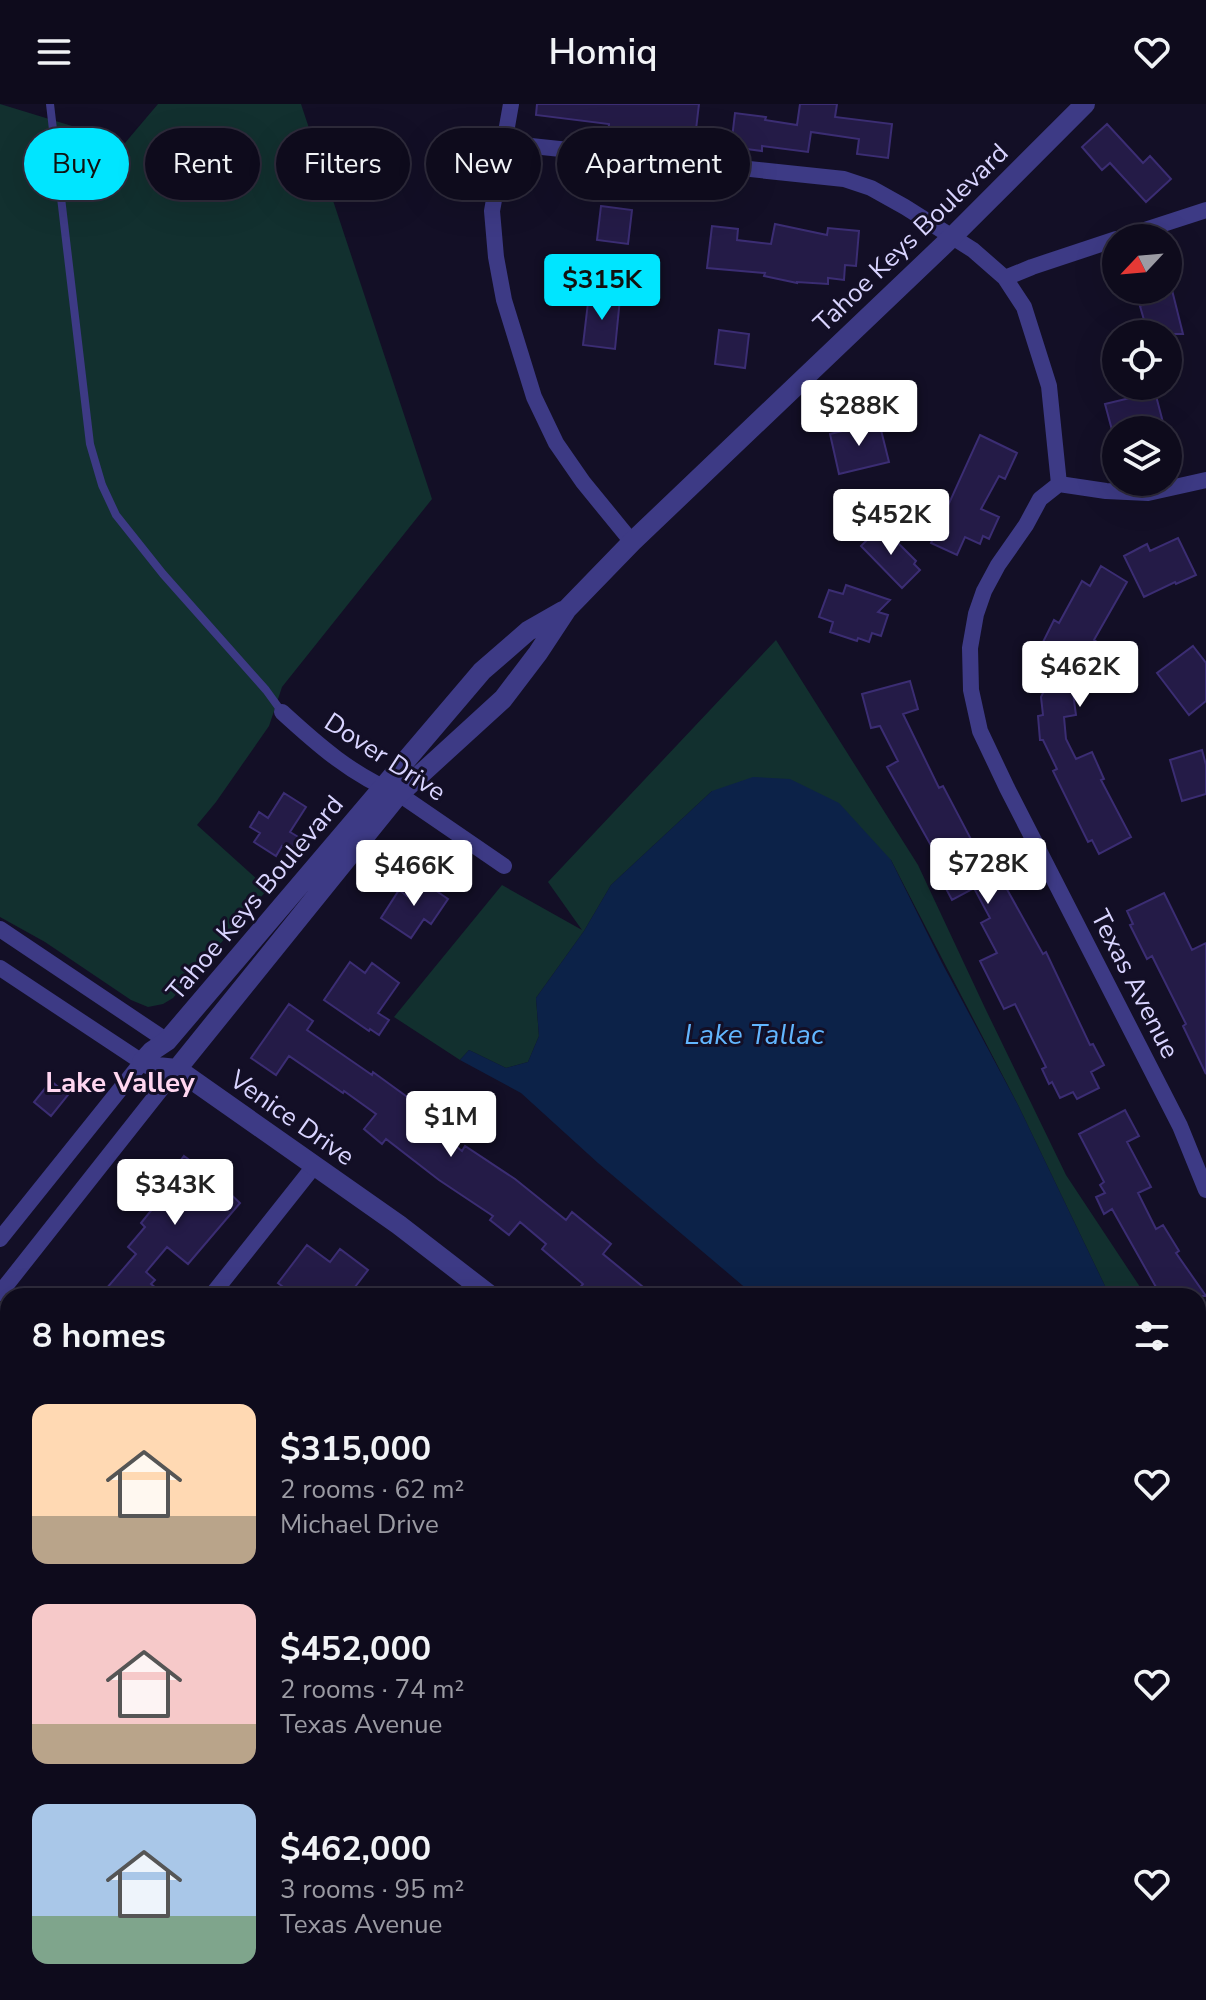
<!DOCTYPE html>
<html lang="en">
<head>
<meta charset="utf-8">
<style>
  body { margin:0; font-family:"Nunito Sans",sans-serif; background:#1c1929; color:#f1f3f6; height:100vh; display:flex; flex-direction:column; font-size:30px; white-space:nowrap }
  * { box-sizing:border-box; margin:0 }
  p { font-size:26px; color:#9b9ba3 }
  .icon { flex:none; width:44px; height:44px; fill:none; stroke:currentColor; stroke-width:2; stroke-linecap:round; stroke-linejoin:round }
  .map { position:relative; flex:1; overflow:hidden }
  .panel { position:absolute; left:0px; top:1184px; width:1206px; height:712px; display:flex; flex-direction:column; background:#0e0b1c; border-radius:24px 24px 0 0; box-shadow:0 8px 32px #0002,0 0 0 2px #2e2b3b }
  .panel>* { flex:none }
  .banner { position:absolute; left:24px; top:24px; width:800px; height:72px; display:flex; gap:16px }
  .needle { width:52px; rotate:244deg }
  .buttons { position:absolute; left:1102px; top:120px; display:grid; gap:16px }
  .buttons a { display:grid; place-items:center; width:80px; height:80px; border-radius:50%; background:#0e0b1c; box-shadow:0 8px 32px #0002,0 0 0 2px #2e2b3b; font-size:40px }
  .price { position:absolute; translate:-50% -68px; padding:0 18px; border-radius:8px; background:#fff; color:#222; font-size:26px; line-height:52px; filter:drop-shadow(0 2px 4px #0008) }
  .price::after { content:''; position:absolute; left:50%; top:48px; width:24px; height:18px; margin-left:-12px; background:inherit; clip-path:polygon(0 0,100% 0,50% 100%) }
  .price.current { background:#00e5ff; color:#111 }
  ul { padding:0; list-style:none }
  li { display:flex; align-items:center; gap:24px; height:200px; padding:0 32px }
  li span { display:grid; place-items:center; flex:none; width:224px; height:160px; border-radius:16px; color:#555 }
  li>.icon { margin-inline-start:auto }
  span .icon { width:96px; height:96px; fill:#fffc; stroke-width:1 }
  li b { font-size:34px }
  h2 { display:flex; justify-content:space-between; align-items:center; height:96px; padding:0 32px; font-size:34px }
  .pill { padding:0 28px; border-radius:36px; background:#0e0b1c; box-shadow:0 8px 32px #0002,0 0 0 2px #2e2b3b; font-size:28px; line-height:72px }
  .pill.current { background:#00e5ff; color:#111 }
  header { display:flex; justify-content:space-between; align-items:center; height:104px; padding:0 32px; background:#0e0b1c; font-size:36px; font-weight:600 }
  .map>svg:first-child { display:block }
  .green { fill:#12302f }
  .water { fill:#0c2248 }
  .building { fill:#241b47; stroke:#3b2d73; stroke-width:2 }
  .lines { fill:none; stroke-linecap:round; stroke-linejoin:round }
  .service { stroke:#3d3a85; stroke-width:8 }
  .minor { stroke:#3d3a85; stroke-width:16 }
  .tertiary { stroke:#3d3a85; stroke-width:20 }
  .labels { text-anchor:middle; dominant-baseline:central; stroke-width:6; stroke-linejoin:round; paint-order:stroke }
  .street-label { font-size:26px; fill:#d9d4ff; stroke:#130f26 }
  .water-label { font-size:28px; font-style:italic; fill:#62b6ff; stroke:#130f26 }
  .neighbourhood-label { font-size:28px; font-weight:bold; fill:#ffd6f0; stroke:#130f26 }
</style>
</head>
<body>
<header><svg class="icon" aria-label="menu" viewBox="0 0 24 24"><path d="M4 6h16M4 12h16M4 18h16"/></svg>Homiq<svg class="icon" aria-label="heart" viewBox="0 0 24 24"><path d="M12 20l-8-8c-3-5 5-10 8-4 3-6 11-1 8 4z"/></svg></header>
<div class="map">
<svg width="1206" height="1896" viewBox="0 0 1206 1896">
  <rect width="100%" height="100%" fill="#130f26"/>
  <path class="green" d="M 0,0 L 72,22 L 119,46 L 158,0 L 301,0 L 432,395 L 282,583 L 269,622 L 216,698 L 197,721 L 268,785 L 173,894 L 163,900 L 148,903 L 131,896 L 45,838 L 0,813 Z
    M 776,536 L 918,761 L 985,904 L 1066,1071 L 1146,1192 L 1112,1192 L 1105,1182 L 1018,1001 L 891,756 L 712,687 L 611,781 L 584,827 L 536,894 L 539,932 L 528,958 L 506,964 L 469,946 L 460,956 L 394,913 L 502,781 L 582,826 L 548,778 Z"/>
  <path class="water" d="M 753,673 L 790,675 L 839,699 L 891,756 L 942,859 L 1018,1001 L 1105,1182 L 1112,1192 L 755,1192 L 598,1059 L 521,989 L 460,956 L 469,946 L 506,964 L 528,958 L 539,932 L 536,894 L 584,827 L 611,781 L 712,687 Z
    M 1198,1312 L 1206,1323 L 1206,1648 L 1198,1638 Z
    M 264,1888 L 444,1888 L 453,1896 L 272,1896 Z
    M 819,1888 L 989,1888 L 995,1896 L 826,1896 Z"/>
  <path class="building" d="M 537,0 L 699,0 L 695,34 L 639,27 L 639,33 L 608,29 L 609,20 L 536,11 Z
    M 800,0 L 837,0 L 835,13 L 892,20 L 888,54 L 857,50 L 859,35 L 811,28 L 808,48 L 762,42 L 762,47 L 731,43 L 735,9 L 766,13 L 765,16 L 797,21 Z
    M 1107,20 L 1143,59 L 1150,52 L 1171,75 L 1146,98 L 1110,59 L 1102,66 L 1082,43 Z
    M 601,102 L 632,106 L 628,140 L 597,136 Z
    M 775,120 L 827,131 L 828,124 L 859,127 L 856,162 L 845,161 L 844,176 L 828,174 L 828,180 L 797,178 L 797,179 L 764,172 L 765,169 L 707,164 L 712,122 L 738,125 L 737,136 L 771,140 Z
    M 1142,186 L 1172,186 L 1183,230 L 1148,230 L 1140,202 L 1145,200 Z
    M 589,190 L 620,194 L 615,245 L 583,241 Z
    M 719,226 L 749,230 L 745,264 L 715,260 Z
    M 1155,288 L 1165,326 L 1112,326 L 1105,300 Z
    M 879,318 L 889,358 L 839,370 L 830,330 Z
    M 980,331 L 1017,349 L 1005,375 L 999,372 L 981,405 L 999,413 L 989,435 L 983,432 L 980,440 L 965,433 L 957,451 L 931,439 Z
    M 881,422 L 916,457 L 914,460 L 920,466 L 902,484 L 861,442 Z
    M 1178,434 L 1196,471 L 1176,480 L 1175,478 L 1144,493 L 1124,452 L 1147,440 L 1150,447 Z
    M 1101,462 L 1127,478 L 1094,536 L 1102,541 L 1093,558 L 1090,557 L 1073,589 L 1076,611 L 1064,613 L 1066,635 L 1076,655 L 1092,648 L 1104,675 L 1101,676 L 1131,733 L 1099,750 L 1092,736 L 1088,738 L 1053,667 L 1057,665 L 1043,636 L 1040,636 L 1038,612 L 1043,611 L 1041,593 L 1060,555 L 1048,549 L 1050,544 L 1042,540 L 1054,516 L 1059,519 L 1082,477 L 1090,482 Z
    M 846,481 L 890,496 L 878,508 L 888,511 L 881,532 L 872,529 L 869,538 L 858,534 L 857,537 L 830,528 L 833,518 L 819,513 L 829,486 L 843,490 Z
    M 1193,542 L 1206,559 L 1206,597 L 1189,611 L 1157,569 Z
    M 910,577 L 918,605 L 903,610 L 939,684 L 943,682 L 975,743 L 986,738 L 1002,769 L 999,771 L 1043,850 L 1046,848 L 1090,941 L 1093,940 L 1104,961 L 1091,968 L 1099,984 L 1077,995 L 1073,988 L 1060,994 L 1052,978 L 1049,980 L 1042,965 L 1046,963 L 1015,900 L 1004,905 L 980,857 L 997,849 L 981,819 L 990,814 L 974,784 L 952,796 L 935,764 L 942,761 L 887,663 L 898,657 L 880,622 L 871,624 L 862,590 Z
    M 1202,646 L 1206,661 L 1206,690 L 1182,697 L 1170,656 Z
    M 284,689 L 306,703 L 290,728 L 300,734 L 291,748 L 282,742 L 276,752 L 254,738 L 260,729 L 250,723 L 259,708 L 268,714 Z
    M 419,775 L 448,795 L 431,820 L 424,815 L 411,834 L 381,814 L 399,786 L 407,792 Z
    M 1164,789 L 1192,846 L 1206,839 L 1206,970 L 1183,922 L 1186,920 L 1152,852 L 1147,855 L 1130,821 L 1133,820 L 1127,807 Z
    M 350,858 L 365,869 L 372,859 L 399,879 L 378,909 L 389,916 L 379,931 L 370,925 L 369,927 L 324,896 Z
    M 289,900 L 313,917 L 307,926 L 372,971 L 373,968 L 410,995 L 407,999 L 411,1002 L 409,1005 L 462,1047 L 465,1042 L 515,1075 L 566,1116 L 572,1108 L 611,1140 L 603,1150 L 654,1192 L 573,1192 L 583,1180 L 542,1145 L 546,1140 L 520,1118 L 509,1131 L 490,1116 L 493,1112 L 439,1076 L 386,1035 L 382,1040 L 364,1025 L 376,1010 L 344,987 L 343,989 L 289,952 L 276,971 L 251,954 Z
    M 51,977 L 68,991 L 51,1012 L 34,998 Z
    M 1125,1006 L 1139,1032 L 1127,1038 L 1151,1083 L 1138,1089 L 1156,1125 L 1163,1121 L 1179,1147 L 1176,1149 L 1206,1192 L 1161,1192 L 1112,1105 L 1104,1110 L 1096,1093 L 1105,1089 L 1100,1081 L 1104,1078 L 1079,1030 Z
    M 184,1052 L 202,1065 L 203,1063 L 226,1083 L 225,1085 L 240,1099 L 188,1160 L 167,1143 L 146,1168 L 155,1176 L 151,1180 L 166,1192 L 100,1192 L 136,1150 L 128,1143 L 145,1123 L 141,1119 L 171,1082 L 165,1077 Z
    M 307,1141 L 330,1158 L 340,1145 L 368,1166 L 348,1192 L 326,1192 L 316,1185 L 311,1192 L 295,1192 L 278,1179 Z"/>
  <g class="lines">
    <path class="service" d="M 50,0 L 90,340 L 102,381 L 116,411 L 163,470 L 266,586 L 282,608"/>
    <path class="minor" d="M 511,0 L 492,107 L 496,153 L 504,196 L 534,293 L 556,339 L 583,378 L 632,438
      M 503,39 L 844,75 L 871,84 L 905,103 L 973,146 L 1005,174 L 1024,203 L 1049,282 L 1059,380 L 1040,395 L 1026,421 L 998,461 L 984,487 L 976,510 L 970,544 L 971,586 L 980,627 L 1007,684 L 1180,1022 L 1206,1086
      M 1120,134 L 1206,106
      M 1005,174 L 1032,163 L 1116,135
      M 1059,380 L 1106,387 L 1148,389 L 1206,376
      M 282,608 C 318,641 353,672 399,690 L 504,762
      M 0,825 L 167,937
      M 0,864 L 142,958 L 0,1135
      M 0,1189 L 177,965
      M 211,1192 L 315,1061
      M 0,1458 L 8,1448
      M 0,1837 L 8,1843
      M 62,1888 L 71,1896
      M 638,1888 L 645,1896"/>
    <path class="tertiary" d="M 177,965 L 399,690 L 503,595 L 538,549 L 567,505 L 632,438 L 952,133 L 1085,0
      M 491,1192 L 399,1121 L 177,965 L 157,963 L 142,958 L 152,947 L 167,937 L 482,567 L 528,527 L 563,507
      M 1165,1888 L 1170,1896"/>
  </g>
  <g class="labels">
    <g class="street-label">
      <text transform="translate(911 134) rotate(-44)">Tahoe Keys Boulevard</text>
      <text transform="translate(385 653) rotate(33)">Dover Drive</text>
      <text transform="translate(255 794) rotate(-50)">Tahoe Keys Boulevard</text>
      <text transform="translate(1135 880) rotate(63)">Texas Avenue</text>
      <text transform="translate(292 1014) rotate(35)">Venice Drive</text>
    </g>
    <g class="water-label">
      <text x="754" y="931">Lake Tallac</text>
    </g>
    <g class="neighbourhood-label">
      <text x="120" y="979">Lake Valley</text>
    </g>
  </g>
</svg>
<div class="buttons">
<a><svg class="needle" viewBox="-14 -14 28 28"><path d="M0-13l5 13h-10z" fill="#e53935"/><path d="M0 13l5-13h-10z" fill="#9b9ba3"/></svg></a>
<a><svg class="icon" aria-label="locate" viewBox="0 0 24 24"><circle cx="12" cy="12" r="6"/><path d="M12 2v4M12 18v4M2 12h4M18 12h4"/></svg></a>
<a><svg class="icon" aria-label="layers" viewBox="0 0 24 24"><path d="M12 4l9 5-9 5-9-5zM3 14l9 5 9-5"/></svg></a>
</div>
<b class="price current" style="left:602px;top:218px">$315K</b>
<b class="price" style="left:859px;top:344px">$288K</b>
<b class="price" style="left:891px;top:453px">$452K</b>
<b class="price" style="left:1080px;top:605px">$462K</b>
<b class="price" style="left:988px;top:802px">$728K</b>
<b class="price" style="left:414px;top:804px">$466K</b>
<b class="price" style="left:451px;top:1055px">$1M</b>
<b class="price" style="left:175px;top:1123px">$343K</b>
<div class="banner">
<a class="pill current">Buy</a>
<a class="pill">Rent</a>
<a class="pill">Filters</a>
<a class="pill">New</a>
<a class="pill">Apartment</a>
</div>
<section class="panel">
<h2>8 homes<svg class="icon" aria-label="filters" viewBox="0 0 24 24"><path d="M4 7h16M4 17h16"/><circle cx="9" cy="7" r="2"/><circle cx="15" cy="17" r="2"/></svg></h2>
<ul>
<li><span style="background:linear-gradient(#ffd9b3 70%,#b9a48a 0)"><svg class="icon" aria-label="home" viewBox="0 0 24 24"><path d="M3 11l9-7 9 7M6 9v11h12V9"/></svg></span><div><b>$315,000</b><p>2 rooms · 62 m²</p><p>Michael Drive</p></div><svg class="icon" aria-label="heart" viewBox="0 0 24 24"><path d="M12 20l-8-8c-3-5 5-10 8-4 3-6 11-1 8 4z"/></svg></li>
<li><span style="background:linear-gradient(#f6c9c9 75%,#b9a48a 0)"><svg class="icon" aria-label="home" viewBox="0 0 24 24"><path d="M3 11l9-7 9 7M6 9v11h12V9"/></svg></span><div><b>$452,000</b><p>2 rooms · 74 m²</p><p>Texas Avenue</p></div><svg class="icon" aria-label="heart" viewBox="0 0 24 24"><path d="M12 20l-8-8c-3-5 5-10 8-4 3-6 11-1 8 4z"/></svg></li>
<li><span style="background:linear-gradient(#a9c7e8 70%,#7fa58c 0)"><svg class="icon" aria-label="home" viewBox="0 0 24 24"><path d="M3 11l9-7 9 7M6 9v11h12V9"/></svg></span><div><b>$462,000</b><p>3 rooms · 95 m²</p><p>Texas Avenue</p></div><svg class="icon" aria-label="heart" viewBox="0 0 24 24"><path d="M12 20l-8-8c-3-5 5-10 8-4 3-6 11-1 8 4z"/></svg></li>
</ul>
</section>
</div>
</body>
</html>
